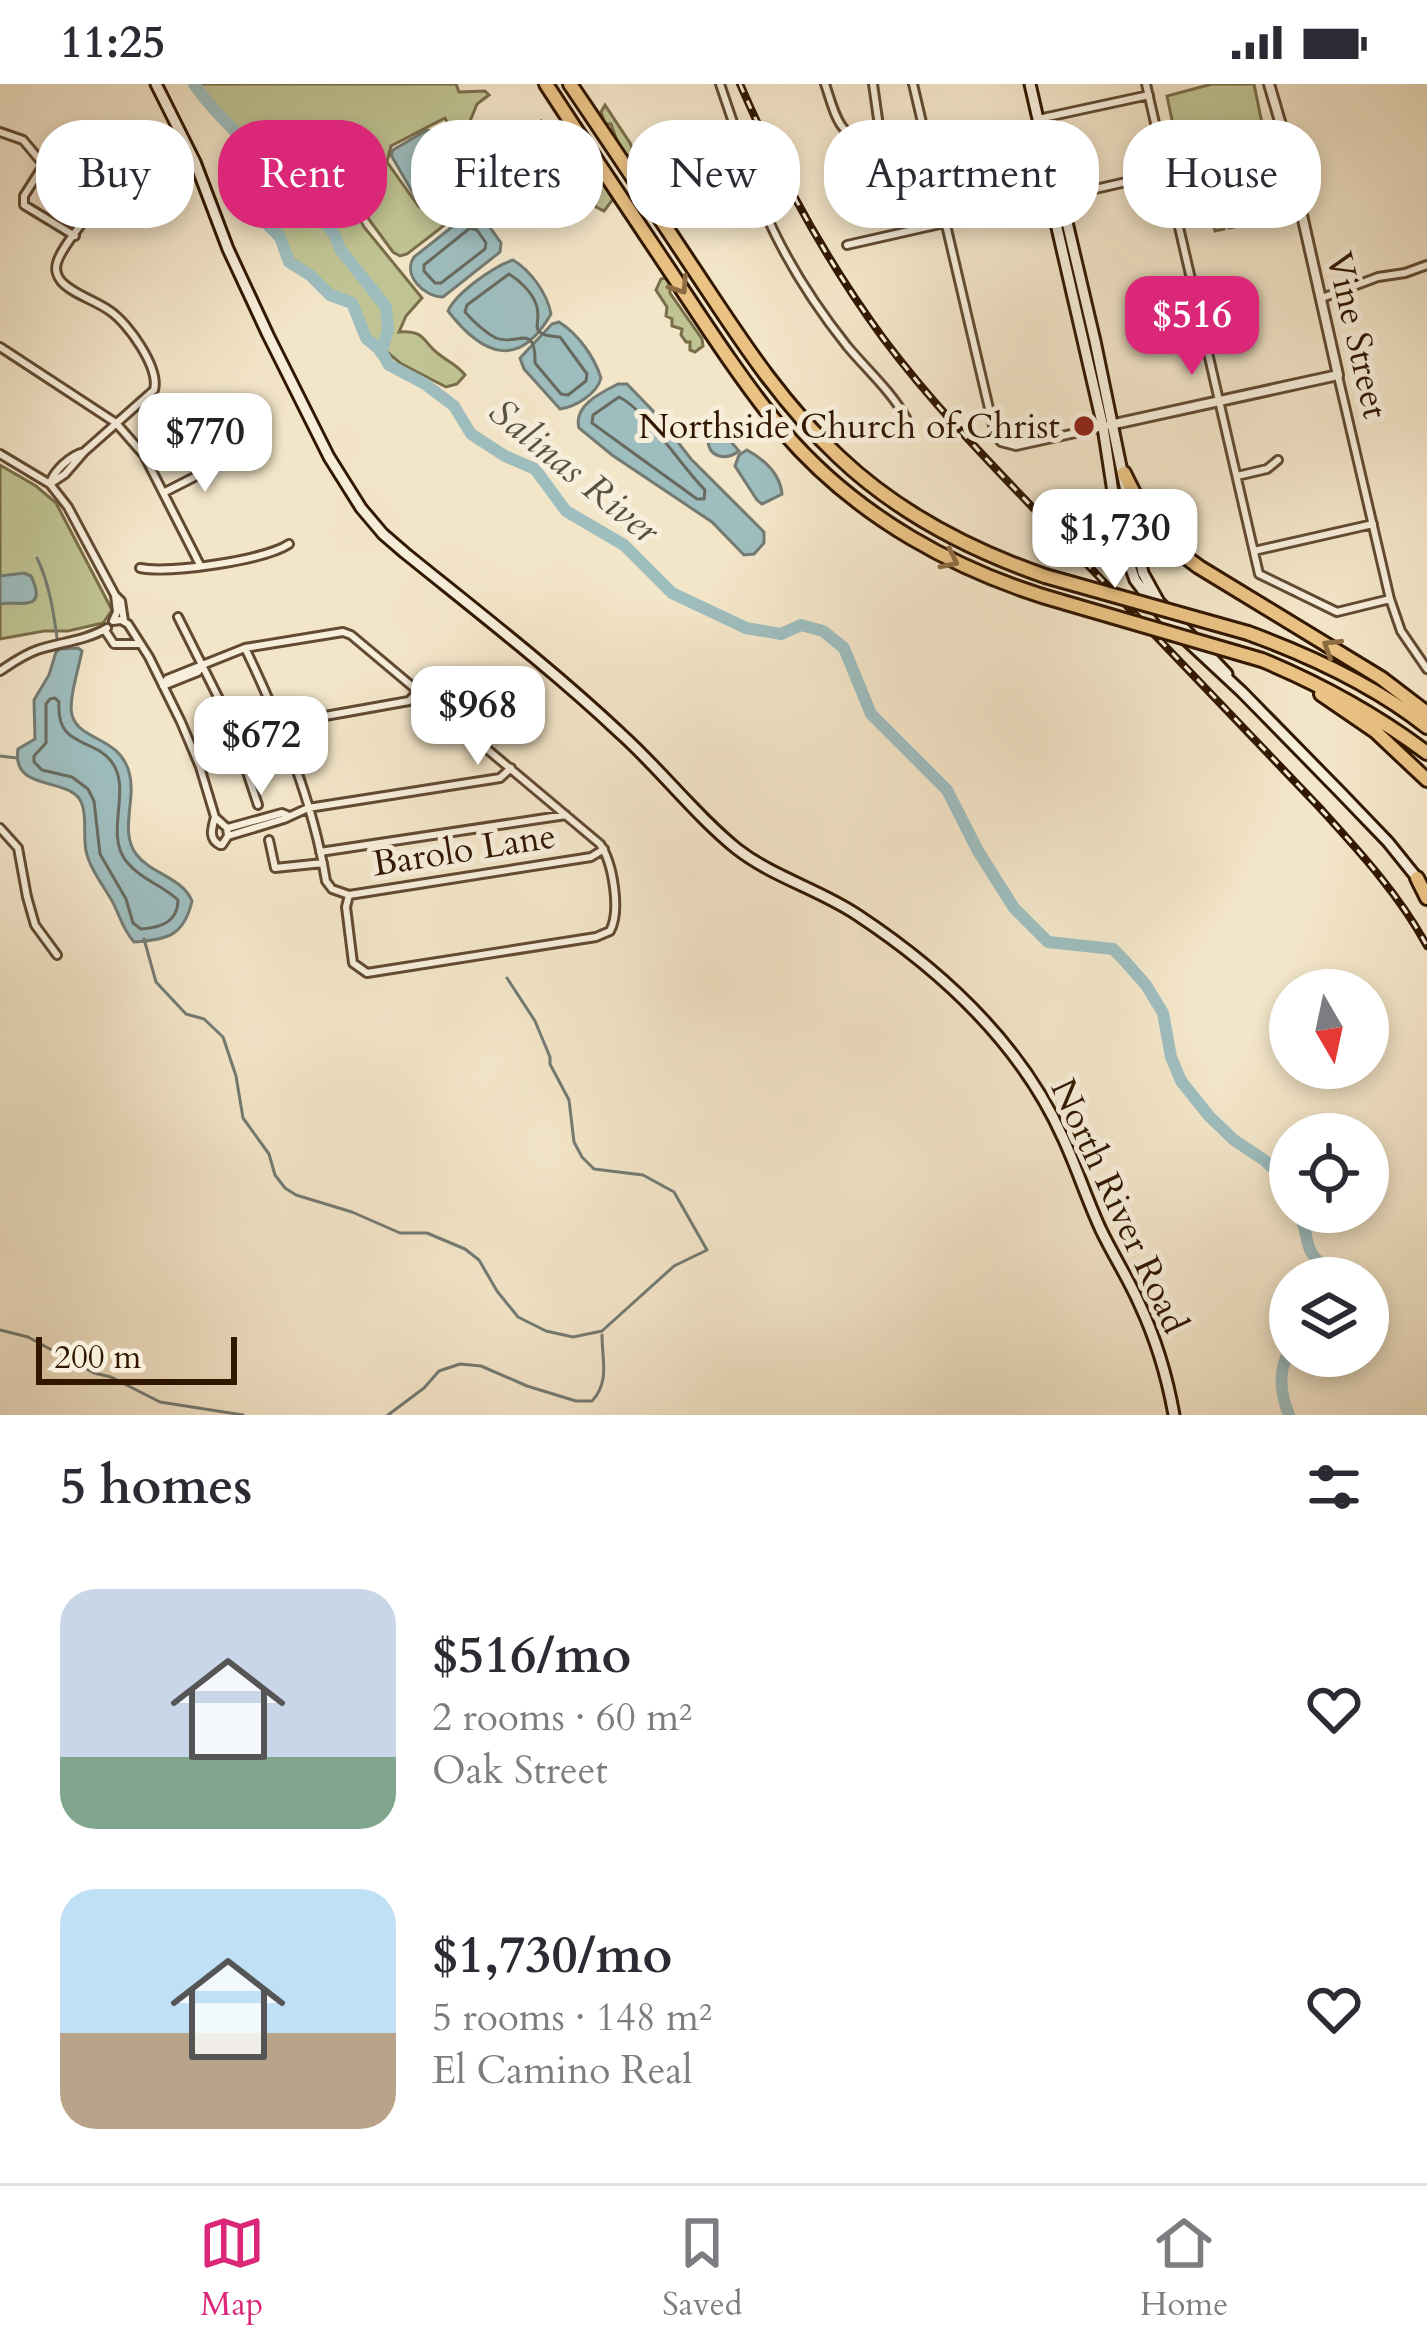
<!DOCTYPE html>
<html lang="en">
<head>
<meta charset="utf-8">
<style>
  body { margin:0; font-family:Cardo,serif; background:#f2f2f3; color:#2b2b33; height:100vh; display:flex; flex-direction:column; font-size:45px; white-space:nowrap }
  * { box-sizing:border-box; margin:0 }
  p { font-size:39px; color:#7c7c81 }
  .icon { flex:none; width:66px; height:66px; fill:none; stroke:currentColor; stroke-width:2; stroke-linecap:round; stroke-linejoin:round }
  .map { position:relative; height:1331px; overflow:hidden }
  .details { display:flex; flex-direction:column; background:#fff; flex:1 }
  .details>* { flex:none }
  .guide { position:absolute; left:36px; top:36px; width:1356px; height:108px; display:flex; gap:24px }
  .needle { width:78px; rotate:171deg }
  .controls { position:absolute; left:1269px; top:885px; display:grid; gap:24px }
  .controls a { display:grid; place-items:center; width:120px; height:120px; border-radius:50%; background:#fff; box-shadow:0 6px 18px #0003; font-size:60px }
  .scale { position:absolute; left:36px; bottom:30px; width:201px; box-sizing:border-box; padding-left:12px; border:6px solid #321700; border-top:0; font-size:33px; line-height:42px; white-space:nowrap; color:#321700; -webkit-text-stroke:9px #f7eedb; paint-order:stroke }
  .price { position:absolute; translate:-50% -102px; padding:0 27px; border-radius:24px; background:#fff; color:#222; font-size:39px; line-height:78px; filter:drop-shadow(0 3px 6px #0008) }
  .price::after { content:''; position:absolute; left:50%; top:72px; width:36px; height:27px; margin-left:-18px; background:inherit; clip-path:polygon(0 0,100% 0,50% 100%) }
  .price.current { background:#db2777; color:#fff }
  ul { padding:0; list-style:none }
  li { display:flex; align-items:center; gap:36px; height:300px; padding:0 60px }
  li span { display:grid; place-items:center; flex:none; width:336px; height:240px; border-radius:36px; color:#555 }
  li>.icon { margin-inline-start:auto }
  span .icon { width:144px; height:144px; fill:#fffc; stroke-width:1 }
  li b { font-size:51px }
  h2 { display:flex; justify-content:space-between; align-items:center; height:144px; padding:0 60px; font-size:51px }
  .chip { padding:0 42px; border-radius:48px; background:#fff; box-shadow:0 6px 18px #0003; font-size:42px; line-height:108px }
  .chip.current { background:#db2777; color:#fff }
  .status { display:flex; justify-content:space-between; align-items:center; height:84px; padding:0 60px; background:#fff; direction:ltr }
  .status svg { height:33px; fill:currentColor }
  .tab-bar { display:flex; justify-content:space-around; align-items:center; height:168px; border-top:3px solid #e1e1e2; background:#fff; font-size:33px; color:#7c7c81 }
  .tab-bar a { display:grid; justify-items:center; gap:6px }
  .tab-bar .current { color:#db2777 }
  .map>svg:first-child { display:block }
  .green { fill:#c0c393; stroke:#796d4a; stroke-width:3 }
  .water { fill:#9ebdbe; stroke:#737b72; stroke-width:3 }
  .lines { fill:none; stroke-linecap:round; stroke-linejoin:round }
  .shore { stroke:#686a5f; stroke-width:3 }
  .stream { stroke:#737b72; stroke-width:3 }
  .river { stroke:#9ebdbe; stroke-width:12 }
  .minor-casing { stroke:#624a32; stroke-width:12 }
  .tertiary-casing { stroke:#624a32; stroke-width:14 }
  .secondary-casing { stroke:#321700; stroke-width:15 }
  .motorway-casing { stroke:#321700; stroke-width:18 }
  .minor { stroke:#f7eedb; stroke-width:6 }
  .tertiary { stroke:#f7eedb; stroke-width:8 }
  .secondary { stroke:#f7eedb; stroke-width:9 }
  .motorway { stroke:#eac284; stroke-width:12 }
  .rail-casing { stroke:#321700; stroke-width:8 }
  .rail { stroke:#f7eedb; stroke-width:3; stroke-dasharray:9; stroke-linecap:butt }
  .motorway-bridge-casing { stroke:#321700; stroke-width:18; stroke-linecap:butt }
  .motorway-bridge { stroke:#eac284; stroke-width:12 }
  .oneway { stroke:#8e6c42 }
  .poi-dot { fill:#8f2418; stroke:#f7eedb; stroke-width:4.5 }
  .labels { text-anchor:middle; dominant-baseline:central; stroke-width:10; stroke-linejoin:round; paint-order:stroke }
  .street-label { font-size:36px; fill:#321700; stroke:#f7eedb }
  .poi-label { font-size:36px; fill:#321700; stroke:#f7eedb; text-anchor:end }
  .water-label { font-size:39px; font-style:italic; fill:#585142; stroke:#f7eedb }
</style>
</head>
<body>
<div class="status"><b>11:25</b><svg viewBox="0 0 49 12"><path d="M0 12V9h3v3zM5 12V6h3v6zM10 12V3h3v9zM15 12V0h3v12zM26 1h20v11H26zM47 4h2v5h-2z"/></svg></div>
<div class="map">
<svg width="1427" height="1331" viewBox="0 0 1427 1331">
  <rect width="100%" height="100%" fill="#f3e5c8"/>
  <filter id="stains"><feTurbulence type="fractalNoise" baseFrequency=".00167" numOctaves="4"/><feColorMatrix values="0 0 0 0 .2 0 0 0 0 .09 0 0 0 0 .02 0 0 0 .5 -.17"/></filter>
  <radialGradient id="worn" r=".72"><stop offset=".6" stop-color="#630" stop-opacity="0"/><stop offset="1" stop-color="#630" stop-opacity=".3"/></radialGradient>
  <path class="green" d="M 198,0 L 456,0 L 459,8 L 485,7 L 489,11 L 477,20 L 466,47 L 483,91 L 482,99 L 469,82 L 445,34 L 391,62 L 387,78 L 419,123 L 429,122 L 464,100 L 470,101 C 472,104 474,107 474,110 C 473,122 419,160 407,170 L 400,172 L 393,168 L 359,122 L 332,66 L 337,59 L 325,65 L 342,104 L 364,143 L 422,214 L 406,232 L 399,248 C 426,246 422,258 440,271 C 450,279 457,281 465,291 L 457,300 L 446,303 L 400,279 L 368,252 L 352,216 L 333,208 L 309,186 L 291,174 L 279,147 L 256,124 L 242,81 L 240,66 L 242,51 L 210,19 Z
    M 1212,0 L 1254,0 L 1266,59 L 1273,60 L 1284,111 L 1234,121 L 1238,142 L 1229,144 L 1225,124 L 1220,124 L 1224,145 L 1215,147 L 1202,96 L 1185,98 L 1167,12 Z
    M 605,21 L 630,59 L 637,76 L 643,76 L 641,84 L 649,84 L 666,116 L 661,120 L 656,117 C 652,102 635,88 630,72 L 624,71 C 618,62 615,51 611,40 L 605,40 L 601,28 Z
    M 541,37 L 555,60 L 535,73 L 520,50 Z
    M 580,73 C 596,79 603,101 613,115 L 604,127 L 596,123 L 593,116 L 598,111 L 595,104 L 585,98 L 585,88 L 579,76 Z
    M 666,194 L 670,201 L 670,209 L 702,255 L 703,262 L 695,268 L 690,266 L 690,258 L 686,258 L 681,251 L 682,245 L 672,242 L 672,235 L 666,232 L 667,223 L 656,206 L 661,195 Z
    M 0,381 L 36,402 L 56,419 L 112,526 L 103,539 L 68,547 L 44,547 L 0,555 Z"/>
  <path class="water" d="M 427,46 L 433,48 L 460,93 L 458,97 L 422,119 L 417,116 L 391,71 L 393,66 Z
    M 479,128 L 501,159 L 500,168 L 443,213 C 424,213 402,191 414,173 L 462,135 Z
    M 513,176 C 531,187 547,209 551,230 C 519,286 483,272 448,227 C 456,209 494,182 513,176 Z
    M 559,238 C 578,250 594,272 601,294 C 597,310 575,323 560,325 L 524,285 L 520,274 L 552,240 Z
    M 618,300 L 627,300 L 656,330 L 691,375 L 764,448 L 764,459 L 754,470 L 744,471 L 712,438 L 612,371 L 579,344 C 573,322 600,309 618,300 Z
    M 721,346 L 739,367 C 726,377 708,374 708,355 Z
    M 747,366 C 765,376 780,389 782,410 L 762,420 L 757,416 L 735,382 L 739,371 Z
    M 24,489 L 31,492 C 49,530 17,516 0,520 L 0,492 Z
    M 60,565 L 78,564 L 82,567 C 79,583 68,617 72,631 C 79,657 119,652 129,688 C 137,714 119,747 136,770 C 151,790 182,793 192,817 C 184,852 167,856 134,858 C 121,843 121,833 112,817 C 103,801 90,785 86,767 C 83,752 87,734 82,720 C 72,691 11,710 18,665 L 35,655 L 34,616 L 49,591 L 56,568 Z"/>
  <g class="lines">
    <path class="shore" d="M 470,144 L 477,146 L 486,159 L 485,165 L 441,199 L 435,199 L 424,187 L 424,181 Z
      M 509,190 C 519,196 532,208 536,220 C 544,239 523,251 560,253 L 587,290 L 586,297 L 568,311 L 561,310 L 535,279 C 536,237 516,263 496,254 C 484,248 474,238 465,228 L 467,221 Z
      M 619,313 C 646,326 680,381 705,406 L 704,415 L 697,415 L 592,339 L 593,331 Z
      M 55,614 L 59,618 C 56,664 92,653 111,677 C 133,705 104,748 126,777 C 140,795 162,801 178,816 C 178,838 161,844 141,845 L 133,839 L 126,815 L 100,770 L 94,717 L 88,705 L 72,693 L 42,686 L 34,678 L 34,672 L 46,659 L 46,620 L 50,615 Z"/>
    <path class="stream" d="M 37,474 C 50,501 54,531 58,561
      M 0,672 L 17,674
      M 144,855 L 156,898 L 186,930 L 204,935 L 223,953 L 236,992 L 243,1034 L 269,1070 L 275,1091 L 285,1104 L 296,1111 L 352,1128 L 400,1149 L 427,1149 L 465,1165 L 479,1176 L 497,1207 L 518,1233 L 546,1247 L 573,1253 L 602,1247 L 674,1182 L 707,1166 L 674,1108 L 643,1091 L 594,1085 L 582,1073 L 574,1058 L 569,1016 L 550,980 L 550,973 L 535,937 L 507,894
      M 0,1246 L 28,1253 L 94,1289 L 111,1293 L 160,1318 L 243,1331
      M 388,1331 L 424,1304 L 439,1287 L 460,1280 L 481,1282 L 527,1302 L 576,1317 L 592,1317 C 610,1298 602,1275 602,1251"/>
    <path class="river" d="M 194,0 C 207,20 222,33 238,51 L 236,73 L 252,125 L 280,153 L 289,178 L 310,191 L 330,211 L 352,219 L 366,254 L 381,267 L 389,281 L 425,300 L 454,322 L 471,350 L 505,372 L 535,385 L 566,427 L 624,461 L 672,509 L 746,544 L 781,550 L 801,541 L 823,547 L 844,564 L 871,630 L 947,706 L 978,767 L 1014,824 L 1048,858 L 1113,865 L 1123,875 L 1146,901 L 1163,929 L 1171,973 L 1181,997 L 1209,1032 L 1234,1056 L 1264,1076 L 1276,1087 L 1289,1113 L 1290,1122
      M 238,51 L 252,58 L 286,91 L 334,150 L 340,165 L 386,223 L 388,246 L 381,269
      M 1297,1128 C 1307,1140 1304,1154 1311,1168 C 1317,1178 1325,1182 1330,1194
      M 1289,1331 C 1281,1311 1277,1286 1290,1267"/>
    <g class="minor-casing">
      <path id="minor" d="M 720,0 L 742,65
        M 825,0 C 830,14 835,36 845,46 C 859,60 904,44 922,40
        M 873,0 L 880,49
        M 913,0 L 995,350 L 1001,358 L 1016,362 L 1103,343
        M 1146,0 L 1259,490 L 1337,528 L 1390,515
        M 1038,35 L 1149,11
        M 0,48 L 23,56 L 44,81 L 90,108 L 93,123 C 84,139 61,163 57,179 C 55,185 57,192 61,197 C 72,210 95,216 110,227 C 128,239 160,284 154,306 L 84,368 L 65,390 L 50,400
        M 742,64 C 745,82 746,106 761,119 C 782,170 812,218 847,262 C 867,286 891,307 906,334
        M 748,77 L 761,108 L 761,119
        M 43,82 L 24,112 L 24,121 L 75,152
        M 847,161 L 1166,89
        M 1322,214 L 1378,193 L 1405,189 L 1427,181
        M 0,263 L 116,339 L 144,371 L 200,481
        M 1338,292 L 1390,515 L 1401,547 L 1427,585
        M 0,370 L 50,400 L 68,423 L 115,511 L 121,517 L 124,537
        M 1237,392 L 1267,385 L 1278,376
        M 50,400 C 53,387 71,371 84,368
        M 165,408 L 220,380 L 236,380
        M 1254,467 L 1373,440
        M 140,484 C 170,490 265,476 289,460
        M 178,533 L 230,637 L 258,721
        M 113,537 L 121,536 L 128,540 L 149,573 L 181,638 L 200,683 L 215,733 L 227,744 L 228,752 L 222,761
        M 113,537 L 117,528 L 115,511
        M 106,548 L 114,560 L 138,560
        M 245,564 C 280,637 313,717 326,797 L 332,805 L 349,811 L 591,773 L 604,765
        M 0,587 C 12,579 23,571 37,566 C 60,558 85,557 107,544
        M 163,602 L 167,595 L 245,564 L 343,548 L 351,551 L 600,760 C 613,779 621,827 610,847 L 596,853 L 367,889 L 353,879 L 346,823 L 349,811
        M 163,602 L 198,588 L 201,583
        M 280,640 L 409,617 L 418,607
        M 215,733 C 212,744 208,755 220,761
        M 0,744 L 18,764 L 27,813 L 35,841 L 57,871
        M 228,744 L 282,729 L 287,731
        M 228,752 L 284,735 L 308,724 L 500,694 L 511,684
        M 269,756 L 275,784 L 323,779
        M 320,768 L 566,731"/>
    </g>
    <g class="tertiary-casing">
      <path id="tertiary" d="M 1110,341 L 1338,291 L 1284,51 L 1269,0"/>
    </g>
    <g class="secondary-casing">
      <path id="secondary" d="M 156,0 L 195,78 L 228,165 L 268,251 L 329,373 L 361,424 L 383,450 L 405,469 C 478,528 553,586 621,650 C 661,686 695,731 737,765 C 773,793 818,805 856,830 C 941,886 1021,960 1063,1054 C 1077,1084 1087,1116 1101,1146 C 1113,1171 1128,1194 1139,1219 C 1156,1255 1167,1292 1174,1331
        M 1030,0 L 1056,114 L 1055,135 L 1103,343 L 1120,454 L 1135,496 L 1169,540 L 1242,608 L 1339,707 L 1388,758 L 1417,794
        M 1056,115 L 1066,134 L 1095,257 L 1143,489 L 1159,518 L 1227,590"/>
    </g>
    <g class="motorway-casing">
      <path id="motorway" d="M 546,0 C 587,63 630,127 672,190 C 707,243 742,297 782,346 C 856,433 958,489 1066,519
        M 570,0 C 615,66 659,133 703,199 C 744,261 784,322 839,373 C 897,428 970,466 1045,492
        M 1124,389 C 1144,431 1160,456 1199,483 L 1381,594 L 1427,629
        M 1248,549 C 1311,572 1374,601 1427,643
        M 1262,576 C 1322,601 1375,630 1427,669
        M 1321,610 L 1375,647 L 1427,696
        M 1417,794 L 1427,814"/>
    </g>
    <use href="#minor" class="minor"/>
    <use href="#tertiary" class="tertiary"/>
    <use href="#secondary" class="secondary"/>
    <use href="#motorway" class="motorway"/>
    <g class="rail-casing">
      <path id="rail" d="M 740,0 C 779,90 825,175 883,254 C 936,325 999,388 1060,452 C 1146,542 1233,632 1319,723 C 1358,766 1399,810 1427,862"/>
    </g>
    <use href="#rail" class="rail"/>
    <g class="motorway-bridge-casing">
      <path id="motorway-bridge" d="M 1045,492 L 1248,549
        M 1066,519 L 1262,576"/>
    </g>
    <use href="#motorway-bridge" class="motorway-bridge"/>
  </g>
  <defs><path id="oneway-chevron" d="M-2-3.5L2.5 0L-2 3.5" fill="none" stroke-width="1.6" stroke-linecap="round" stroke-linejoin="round" transform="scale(3)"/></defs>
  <g class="oneway">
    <use href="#oneway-chevron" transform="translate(680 202) rotate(56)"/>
    <use href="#oneway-chevron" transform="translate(950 476) rotate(26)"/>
    <use href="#oneway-chevron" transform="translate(1331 563) rotate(-148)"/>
  </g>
  <circle class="poi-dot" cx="1084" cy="342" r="12"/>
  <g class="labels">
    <g class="street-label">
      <text transform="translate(1357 251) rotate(77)">Vine Street</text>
      <text transform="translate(464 766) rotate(-9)">Barolo Lane</text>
      <text transform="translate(1119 1122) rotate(65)">North River Road</text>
    </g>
    <g class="poi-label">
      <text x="1060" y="342">Northside Church of Christ</text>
    </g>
    <g class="water-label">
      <text transform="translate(574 387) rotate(39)">Salinas River</text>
    </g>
  </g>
  <rect width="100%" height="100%" filter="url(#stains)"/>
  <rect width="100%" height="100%" fill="url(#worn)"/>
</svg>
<div class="controls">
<a><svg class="needle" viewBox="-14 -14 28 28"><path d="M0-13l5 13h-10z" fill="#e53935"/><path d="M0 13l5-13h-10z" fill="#7c7c81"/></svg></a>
<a><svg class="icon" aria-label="locate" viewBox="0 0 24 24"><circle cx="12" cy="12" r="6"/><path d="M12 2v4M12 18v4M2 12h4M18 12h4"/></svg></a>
<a><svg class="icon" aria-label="layers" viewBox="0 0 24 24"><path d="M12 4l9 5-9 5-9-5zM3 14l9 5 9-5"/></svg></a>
</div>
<div class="scale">200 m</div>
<b class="price current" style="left:1192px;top:294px">$516</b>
<b class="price" style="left:205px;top:411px">$770</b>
<b class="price" style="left:1115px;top:507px">$1,730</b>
<b class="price" style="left:478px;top:684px">$968</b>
<b class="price" style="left:261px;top:714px">$672</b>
<div class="guide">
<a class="chip">Buy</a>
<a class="chip current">Rent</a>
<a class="chip">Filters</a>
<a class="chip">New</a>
<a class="chip">Apartment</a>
<a class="chip">House</a>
</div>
</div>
<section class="details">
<h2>5 homes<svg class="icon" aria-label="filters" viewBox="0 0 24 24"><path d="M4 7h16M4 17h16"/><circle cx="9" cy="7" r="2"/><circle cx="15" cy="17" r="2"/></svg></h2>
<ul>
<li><span style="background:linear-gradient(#c9d6e8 70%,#7fa58c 0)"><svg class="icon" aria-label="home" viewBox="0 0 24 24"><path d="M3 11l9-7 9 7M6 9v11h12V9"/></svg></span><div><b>$516/mo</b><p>2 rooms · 60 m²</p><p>Oak Street</p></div><svg class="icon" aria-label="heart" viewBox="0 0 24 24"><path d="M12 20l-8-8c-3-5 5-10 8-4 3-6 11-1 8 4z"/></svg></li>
<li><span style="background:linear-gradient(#bfe0f5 60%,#b9a48a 0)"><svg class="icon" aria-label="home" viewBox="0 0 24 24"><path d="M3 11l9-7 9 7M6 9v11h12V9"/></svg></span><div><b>$1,730/mo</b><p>5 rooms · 148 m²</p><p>El Camino Real</p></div><svg class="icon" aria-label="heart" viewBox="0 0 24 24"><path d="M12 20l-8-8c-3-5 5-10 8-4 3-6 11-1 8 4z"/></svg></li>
</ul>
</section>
<nav class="tab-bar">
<a class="current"><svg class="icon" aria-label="map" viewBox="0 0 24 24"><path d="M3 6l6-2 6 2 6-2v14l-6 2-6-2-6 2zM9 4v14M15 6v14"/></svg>Map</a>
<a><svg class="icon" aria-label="saved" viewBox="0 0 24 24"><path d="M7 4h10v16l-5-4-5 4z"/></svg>Saved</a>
<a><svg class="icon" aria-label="home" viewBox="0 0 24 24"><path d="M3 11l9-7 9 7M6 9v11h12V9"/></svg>Home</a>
</nav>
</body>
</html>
